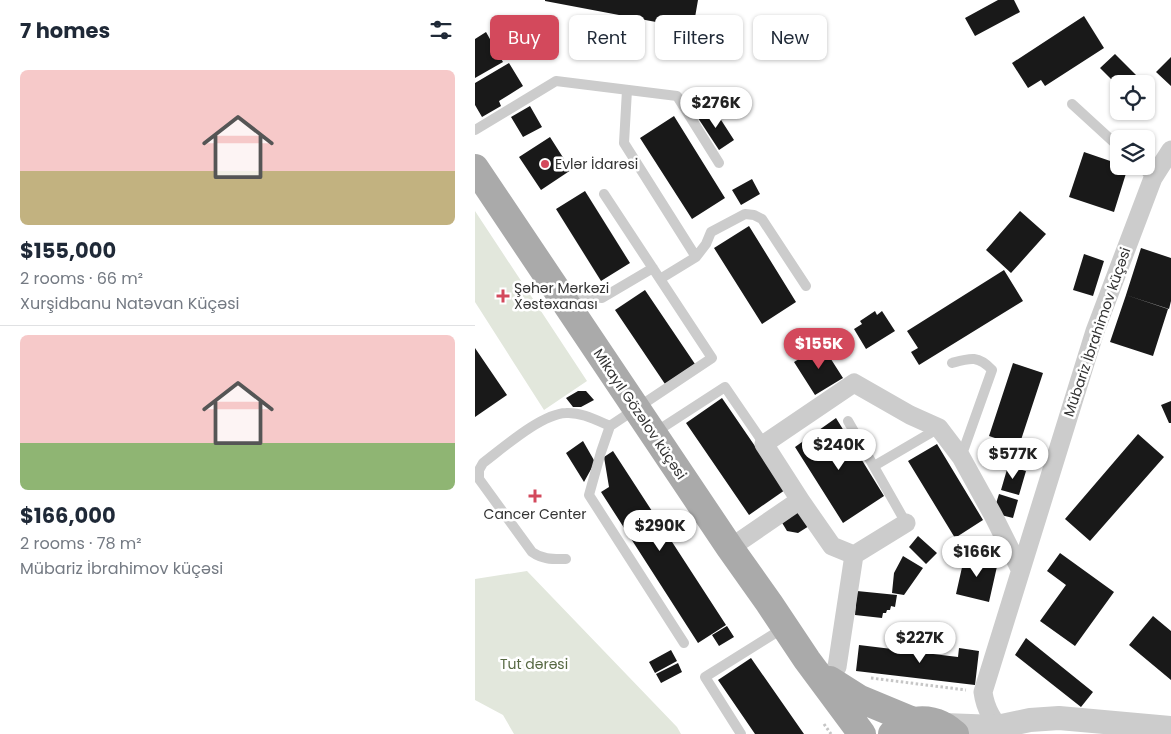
<!DOCTYPE html>
<html lang="en">
<head>
<meta charset="utf-8">
<style>
  body { margin:0; font-family:Poppins,sans-serif; background:#f2f2f3; color:#1f2937; height:100vh; display:flex; flex-direction:column; font-size:19px; white-space:nowrap }
  * { box-sizing:border-box; margin:0 }
  p { font-size:16px; color:#747a83 }
  .icon { flex:none; width:28px; height:28px; fill:none; stroke:currentColor; stroke-width:2; stroke-linecap:round; stroke-linejoin:round }
  .map { position:relative; flex:1; overflow:hidden }
  .side { display:flex; flex-direction:column; background:#fff; width:475px }
  .side>* { flex:none }
  .guide { position:absolute; left:15px; top:15px; width:475px; height:45px; display:flex; gap:10px }
  .tools { position:absolute; left:635px; top:75px; display:grid; gap:10px }
  .tools a { display:grid; place-items:center; width:45px; height:45px; border-radius:8px; background:#fff; box-shadow:0 1px 4px #0004; font-size:25px }
  .price { position:absolute; translate:-50% -42px; padding:0 11px; border-radius:18px; background:#fff; color:#222; font-size:16px; line-height:32px; filter:drop-shadow(0 1px 2px #0008) }
  .price::after { content:''; position:absolute; left:50%; top:30px; width:15px; height:11px; margin-left:-8px; background:inherit; clip-path:polygon(0 0,100% 0,50% 100%) }
  .price.on { background:#d3495c; color:#fff }
  ul { padding:0; list-style:none }
  li { display:grid; align-content:center; gap:10px; height:265px; padding:0 20px }
  li+li { border-top:1px solid #e0e1e3 }
  li span { display:grid; place-items:center; height:155px; border-radius:8px; color:#555 }
  li>.icon { margin-inline-start:auto }
  span .icon { width:90px; height:90px; fill:#fffc; stroke-width:1 }
  li b { font-size:21px }
  h2 { display:flex; justify-content:space-between; align-items:center; height:60px; padding:0 20px; font-size:21px }
  .tag { padding:0 18px; border-radius:8px; background:#fff; box-shadow:0 1px 4px #0004; font-size:18px; line-height:45px }
  .tag.on { background:#d3495c; color:#fff }
  main { display:flex; flex:1; min-height:0 }
  .map>svg:first-child { display:block }
  .green { fill:#e2e7dc }
  .building { fill:#191919 }
  .lines { fill:none; stroke-linecap:round; stroke-linejoin:round }
  .path { stroke:#c6c6c6; stroke-width:3; stroke-dasharray:2.5 2.5; stroke-linecap:butt }
  .service { stroke:#ccc; stroke-width:10 }
  .minor { stroke:#ccc; stroke-width:19 }
  .tertiary { stroke:#ccc; stroke-width:24 }
  .primary { stroke:#aaa; stroke-width:28 }
  .poi-dot { fill:#d3495c; stroke:#fff; stroke-width:2 }
  .labels { text-anchor:middle; dominant-baseline:central; stroke-width:5; stroke-linejoin:round; paint-order:stroke }
  .poi-label { font-size:14px; fill:#323232; stroke:#fff; text-anchor:start }
  .street-label { font-size:14px; fill:#323232; stroke:#fff }
  .park-label { font-size:14px; fill:#576943; stroke:#fff }
</style>
</head>
<body>
<main>
<section class="side">
<h2>7 homes<svg class="icon" aria-label="filters" viewBox="0 0 24 24"><path d="M4 7h16M4 17h16"/><circle cx="9" cy="7" r="2"/><circle cx="15" cy="17" r="2"/></svg></h2>
<ul>
<li><span style="background:linear-gradient(#f6c9c9 65%,#c2b280 0)"><svg class="icon" aria-label="home" viewBox="0 0 24 24"><path d="M3 11l9-7 9 7M6 9v11h12V9"/></svg></span><div><b>$155,000</b><p>2 rooms · 66 m²</p><p>Xurşidbanu Natəvan Küçəsi</p></div></li>
<li><span style="background:linear-gradient(#f6c9c9 70%,#8fb573 0)"><svg class="icon" aria-label="home" viewBox="0 0 24 24"><path d="M3 11l9-7 9 7M6 9v11h12V9"/></svg></span><div><b>$166,000</b><p>2 rooms · 78 m²</p><p>Mübariz İbrahimov küçəsi</p></div></li>
</ul>
</section>
<div class="map">
<svg width="696" height="734" viewBox="0 0 696 734">
  <rect width="100%" height="100%" fill="#fff"/>
  <path class="green" d="M 0,211 L 112,381 L 69,410 L 0,302 Z
    M 52,571 L 202,727 L 206,734 L 39,734 L 28,715 L 0,700 L 0,579 Z"/>
  <path class="building" d="M 70,0 L 223,0 L 218,29 L 70,1 Z
    M 523,0 L 539,0 L 545,12 L 500,36 L 490,18 Z
    M 609,16 L 629,48 L 570,86 L 566,80 L 553,88 L 537,63 Z
    M 11,32 L 28,62 L 0,78 L 0,39 Z
    M 640,54 L 666,80 L 662,84 L 644,84 L 644,87 L 625,68 Z
    M 696,57 L 696,86 L 681,72 Z
    M 34,63 L 48,86 L 24,101 L 26,106 L 7,117 L 0,105 L 0,83 Z
    M 55,106 L 67,127 L 48,137 L 36,117 Z
    M 239,109 L 259,140 L 244,150 L 223,118 Z
    M 199,116 L 250,198 L 217,219 L 165,138 Z
    M 75,137 L 96,170 L 66,190 L 44,157 Z
    M 609,152 L 644,164 L 644,166 L 653,167 L 639,212 L 594,197 Z
    M 277,179 L 285,194 L 266,205 L 257,190 Z
    M 110,191 L 155,263 L 126,281 L 81,209 Z
    M 545,211 L 571,234 L 536,273 L 511,250 Z
    M 274,226 L 321,302 L 287,324 L 239,248 Z
    M 666,248 L 696,258 L 696,301 L 694,309 L 651,295 Z
    M 609,254 L 629,261 L 618,296 L 598,290 Z
    M 529,270 L 548,301 L 444,365 L 436,352 L 443,348 L 432,331 Z
    M 170,290 L 220,364 L 190,384 L 140,310 Z
    M 651,295 L 693,309 L 678,356 L 635,342 Z
    M 400,311 L 402,315 L 407,311 L 420,331 L 391,349 L 379,329 L 387,324 L 385,321 Z
    M 347,345 L 368,378 L 340,395 L 319,362 Z
    M 0,348 L 32,395 L 0,417 Z
    M 538,363 L 568,373 L 544,446 L 514,436 Z
    M 103,391 L 111,391 L 119,400 L 106,407 L 98,407 L 91,398 Z
    M 247,398 L 310,490 L 274,515 L 211,423 Z
    M 696,401 L 696,423 L 694,423 L 686,405 Z
    M 361,418 L 409,496 L 368,523 L 320,447 Z
    M 663,434 L 689,457 L 615,541 L 590,519 Z
    M 108,441 L 120,462 L 109,482 L 91,453 Z
    M 462,444 L 508,520 L 480,538 L 433,461 Z
    M 138,451 L 251,625 L 223,643 L 126,492 L 134,487 L 129,457 Z
    M 533,466 L 551,471 L 544,495 L 526,490 Z
    M 524,494 L 543,500 L 538,518 L 518,513 Z
    M 324,510 L 334,526 L 323,533 L 312,531 L 306,521 Z
    M 443,536 L 462,553 L 451,564 L 434,547 Z
    M 585,553 L 639,592 L 600,646 L 565,621 L 591,585 L 572,571 Z
    M 490,554 L 523,562 L 514,602 L 481,594 Z
    M 428,556 L 448,568 L 429,595 L 417,593 L 419,573 Z
    M 382,591 L 422,595 L 420,607 L 416,606 L 415,610 L 412,610 L 411,613 L 408,613 L 407,618 L 380,615 Z
    M 678,616 L 696,631 L 696,680 L 654,645 Z
    M 252,626 L 259,637 L 244,646 L 237,635 Z
    M 551,638 L 618,692 L 606,707 L 540,655 Z
    M 384,645 L 483,657 L 484,648 L 504,651 L 500,685 L 381,671 Z
    M 196,650 L 202,661 L 180,673 L 174,662 Z
    M 276,658 L 329,734 L 280,734 L 243,680 Z
    M 203,663 L 207,672 L 186,683 L 181,674 Z"/>
  <g class="lines">
    <path class="path" d="M 396,678 L 491,690
      M 349,724 L 356,734"/>
    <path class="service" d="M 152,90 L 149,143 L 221,257
      M 597,104 L 644,147
      M 0,130 L 81,81 L 202,96 L 244,163
      M 665,166 L 678,178
      M 185,279 L 221,257 L 231,244 L 236,232 L 270,214 L 279,215 L 287,219 L 331,286
      M 93,305 L 109,295 L 127,298 L 178,268
      M 477,363 C 495,358 503,355 517,370 L 486,457
      M 373,421 L 431,523
      M 135,426 L 126,452 L 114,495 L 209,643
      M 179,433 L 250,387 L 289,444
      M 399,466 L 464,428
      M 91,559 C 79,559 68,560 57,552 L 4,479 L 4,470 L 8,463 C 28,448 66,414 91,413 C 106,412 121,420 135,426 L 237,358 L 129,194
      M 266,734 L 230,677 L 310,627"/>
    <path class="minor" d="M 325,500 L 289,444 L 379,383 L 435,415 L 464,428 L 486,457 L 518,515 L 545,569
      M 255,548 L 325,500 L 357,546 L 379,555 L 431,523
      M 353,678 L 362,667 L 379,555
      M 531,733 C 518,724 510,707 508,692 L 620,331 L 678,178 L 696,150"/>
    <path class="tertiary" d="M 469,725 L 522,727 L 555,720 L 584,718 L 696,728"/>
    <path class="primary" d="M 0,168 L 255,548 L 294,603 L 332,660 L 387,734
      M 355,680 L 385,699 L 438,721
      M 417,734 C 430,719 450,717 467,725 C 472,727 476,731 480,734"/>
  </g>
  <g class="poi-dot">
    <circle cx="70" cy="164" r="5"/>
    <path d="M25.5 288.5h5v5h5v5h-5v5h-5v-5h-5v-5h5z"/>
    <path d="M57.5 488.5h5v5h5v5h-5v5h-5v-5h-5v-5h5z"/>
  </g>
  <g class="labels">
    <g class="poi-label">
      <text x="80" y="164">Evlər İdarəsi</text>
      <text x="39" y="288">Şəhər Mərkəzi<tspan x="39" dy="16">Xəstəxanası</tspan></text>
      <text x="60" y="514" text-anchor="middle">Cancer Center</text>
    </g>
    <g class="street-label">
      <text transform="translate(622 332) rotate(-71)">Mübariz İbrahimov küçəsi</text>
      <text transform="translate(165 414) rotate(56)">Mikayıl Gözəlov küçəsi</text>
    </g>
    <g class="park-label">
      <text x="59" y="664">Tut dərəsi</text>
    </g>
  </g>
</svg>
<div class="tools">
<a><svg class="icon" aria-label="locate" viewBox="0 0 24 24"><circle cx="12" cy="12" r="6"/><path d="M12 2v4M12 18v4M2 12h4M18 12h4"/></svg></a>
<a><svg class="icon" aria-label="layers" viewBox="0 0 24 24"><path d="M12 4l9 5-9 5-9-5zM3 14l9 5 9-5"/></svg></a>
</div>
<b class="price" style="left:241px;top:129px">$276K</b>
<b class="price on" style="left:344px;top:370px">$155K</b>
<b class="price" style="left:364px;top:471px">$240K</b>
<b class="price" style="left:538px;top:480px">$577K</b>
<b class="price" style="left:185px;top:552px">$290K</b>
<b class="price" style="left:502px;top:578px">$166K</b>
<b class="price" style="left:445px;top:664px">$227K</b>
<div class="guide">
<a class="tag on">Buy</a>
<a class="tag">Rent</a>
<a class="tag">Filters</a>
<a class="tag">New</a>
</div>
</div>
</main>
</body>
</html>
